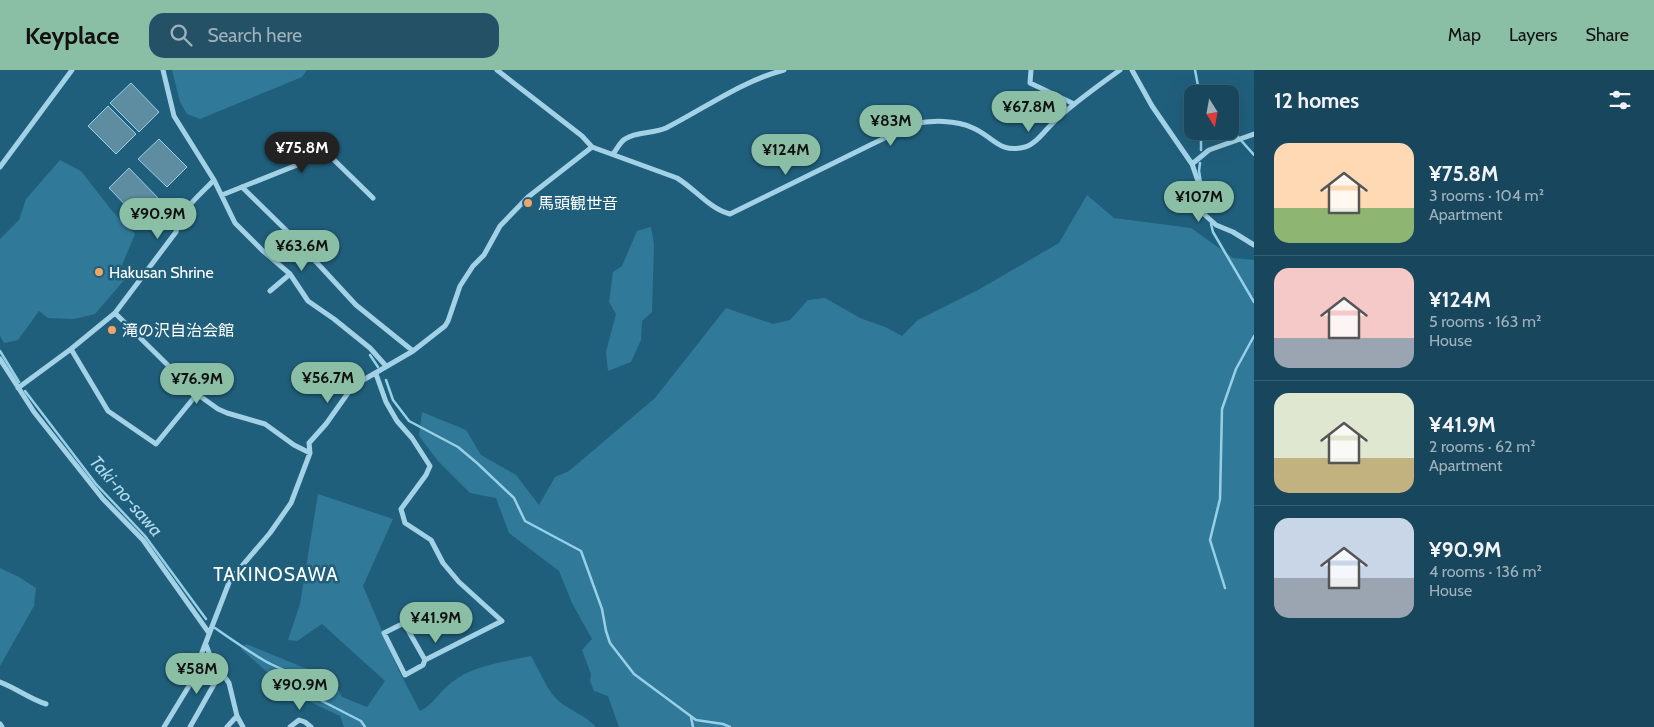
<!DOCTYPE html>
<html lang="en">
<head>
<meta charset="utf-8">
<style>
  body { margin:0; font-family:Cabin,"Noto Sans JP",sans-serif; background:#255166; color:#f1f3f6; height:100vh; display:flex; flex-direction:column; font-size:19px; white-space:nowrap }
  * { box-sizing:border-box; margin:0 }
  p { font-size:16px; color:#9fb2bc }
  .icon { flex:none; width:28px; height:28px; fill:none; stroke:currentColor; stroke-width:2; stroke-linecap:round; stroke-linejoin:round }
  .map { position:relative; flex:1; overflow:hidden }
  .side { display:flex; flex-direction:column; background:#18475d; width:400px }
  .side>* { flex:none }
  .needle { width:32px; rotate:169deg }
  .fabs { position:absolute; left:1184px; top:15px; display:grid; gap:10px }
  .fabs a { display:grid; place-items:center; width:55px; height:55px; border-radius:10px; background:#18475d; box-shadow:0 5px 20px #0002,0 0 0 1px #365f72; font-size:25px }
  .price { position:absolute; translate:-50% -42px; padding:0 11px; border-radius:18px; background:#8abfa5; color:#111; font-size:16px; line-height:32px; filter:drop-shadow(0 1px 2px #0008) }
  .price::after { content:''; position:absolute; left:50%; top:30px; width:15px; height:11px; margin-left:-8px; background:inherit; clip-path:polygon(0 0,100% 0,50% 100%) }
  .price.current { background:#222; color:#fff }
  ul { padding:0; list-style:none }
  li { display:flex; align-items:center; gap:15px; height:125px; padding:0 20px }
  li+li { border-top:1px solid #365f72 }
  li span { display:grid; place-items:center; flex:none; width:140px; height:100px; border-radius:15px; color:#555 }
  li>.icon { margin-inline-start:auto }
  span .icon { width:60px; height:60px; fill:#fffc; stroke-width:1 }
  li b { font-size:21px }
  h2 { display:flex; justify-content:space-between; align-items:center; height:60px; padding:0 20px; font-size:21px }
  header { display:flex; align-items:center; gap:30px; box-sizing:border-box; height:70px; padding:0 25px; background:#8abfa5; color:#111 }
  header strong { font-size:24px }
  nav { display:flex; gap:28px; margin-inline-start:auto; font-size:18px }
  .search { width:350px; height:45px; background:#255166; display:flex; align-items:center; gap:12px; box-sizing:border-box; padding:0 18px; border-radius:15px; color:#9fb2bc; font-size:19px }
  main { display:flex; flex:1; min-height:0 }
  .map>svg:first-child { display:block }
  .green { fill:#307998 }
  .water { fill:#5e8ca1; stroke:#96d0e8 }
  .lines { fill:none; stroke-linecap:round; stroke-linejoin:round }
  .stream { stroke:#96d0e8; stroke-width:2.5 }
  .street { stroke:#a3d2e6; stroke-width:5 }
  .poi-dot { fill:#f3a664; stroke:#205f7c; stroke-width:2 }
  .labels { text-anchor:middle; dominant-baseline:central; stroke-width:5; stroke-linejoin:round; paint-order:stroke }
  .poi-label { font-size:16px; fill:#fff; stroke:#205f7c; text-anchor:start }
  .water-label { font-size:18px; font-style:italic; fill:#aedbee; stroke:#205f7c }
  .quarter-label { font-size:19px; letter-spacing:1px; fill:#fff; stroke:#205f7c }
</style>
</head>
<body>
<header>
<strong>Keyplace</strong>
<div class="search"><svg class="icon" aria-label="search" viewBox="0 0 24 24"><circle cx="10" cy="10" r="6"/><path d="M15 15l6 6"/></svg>Search here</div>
<nav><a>Map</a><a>Layers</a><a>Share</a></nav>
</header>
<main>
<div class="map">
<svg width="1254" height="657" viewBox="0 0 1254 657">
  <rect width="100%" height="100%" fill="#205f7c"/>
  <path class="green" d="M 172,0 L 307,0 L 302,7 L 200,49 L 187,44 L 180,32 Z
    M 60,90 L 81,101 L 113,142 L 135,164 L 120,200 L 125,209 L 95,244 L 74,249 L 48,248 L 39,241 L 18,270 L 4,273 L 0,266 L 0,169 L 19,150 L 26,129 Z
    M 1087,125 L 1114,148 L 1191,158 L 1233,188 L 1254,190 L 1254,657 L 619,657 L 608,626 L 594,621 L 590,611 L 591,604 L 582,580 L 592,569 L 572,533 L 559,501 L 509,463 L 496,428 L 470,423 L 438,391 L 419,366 L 422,342 L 466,360 L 481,385 L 516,405 L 539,435 L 555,407 L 569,401 L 655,328 L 726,238 L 773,254 L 790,250 L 808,230 L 825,228 L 860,248 L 885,257 L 902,266 L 918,250 L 978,220 L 1059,173 Z
    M 651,157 L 654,174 L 652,242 L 642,251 L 641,270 L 631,292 L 608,301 L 606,282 L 616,244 L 609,232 L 613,202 L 622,196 L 637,161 Z
    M 318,424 L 393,449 L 363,516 L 399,601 L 420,641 C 433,635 439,622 451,613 C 473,595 504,592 531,586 C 540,601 547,622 561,633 C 572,641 586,646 596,657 L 344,657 L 340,646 L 291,623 L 241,579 L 246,574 L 317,603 L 328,600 L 342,627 L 367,637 L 385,611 L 322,554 L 297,571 L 288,570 L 300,534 Z
    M 0,498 L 19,507 L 36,518 L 34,536 L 0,596 Z"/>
  <path class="water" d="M 131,13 L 159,42 L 139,62 L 110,33 Z
    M 108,36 L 136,64 L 116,84 L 88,56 Z
    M 159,69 L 187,97 L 167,117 L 138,89 Z
    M 129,98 L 158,128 L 138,148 L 109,118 Z"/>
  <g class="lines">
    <path class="stream" d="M 1195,0 L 1199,21 L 1201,24
      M 1230,58 L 1254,85
      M 1201,80 L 1201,61
      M 1200,93 L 1199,101 L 1201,113
      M 1211,154 L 1213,162 L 1254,232
      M 0,281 L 19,312
      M 370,285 L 378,297
      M 386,310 L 393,330 L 409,351 L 458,377 L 477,393 L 514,428 L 525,451 L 581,481 L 602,539 L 606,561 L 610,573 L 634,604 L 696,650 L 723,654 L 730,657
      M 25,321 L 96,414 L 145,466 L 206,549
      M 1225,518 L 1210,470 L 1220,429 L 1222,339 L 1236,299 L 1254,266
      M 215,558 C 231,569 248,581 265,591 C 284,602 313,608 322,631 L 361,651 L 365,657
      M 691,647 L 693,657"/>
    <path class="street" d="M 163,0 L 174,46 L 214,110 L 235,153 L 262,180 L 290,204 L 308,231 L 334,249 L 370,278 L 386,296
      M 497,0 L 582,66 L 592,77 L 677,108 C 695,119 710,139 730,144 L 913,54 C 932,50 956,50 973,58 C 994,67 999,84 1025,77 C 1038,73 1048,56 1059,47 C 1078,30 1099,15 1120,0
      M 1031,0 L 1030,13 L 1074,34
      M 1132,0 L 1152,36 L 1192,94 L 1200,117 L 1201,130 L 1205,145 L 1216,155 L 1233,162 L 1254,175
      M 613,84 C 617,79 620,72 625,69 C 637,61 653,64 666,58 C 705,38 742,11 784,0
      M 1192,94 L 1209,80 L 1254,64
      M 0,97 L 72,0
      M 242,117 L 294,168 L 356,235 L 413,281
      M 222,125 L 322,85 L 331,87 L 373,128
      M 270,221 L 290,204
      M 115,243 L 197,324 L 218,339 L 227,343 L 265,354 L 294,375 L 310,383
      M 71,279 L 108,341 L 156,374 L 197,324
      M 0,289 L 34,342 L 103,429 L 143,470 L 209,563
      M 376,304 L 386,332 L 397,351 L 412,368 L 430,396 L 426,405 L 401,439 L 405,453 L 431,470 L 443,493 L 459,512 L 502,551 L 425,590 L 423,595 L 405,605 L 384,563 L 404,553 L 425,590
      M 18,318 L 71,279 L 115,243 L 176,162 C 180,140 199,126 214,110
      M 206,575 L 211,588 L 229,613 L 237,646 L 243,657
      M 0,612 C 16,618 30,629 46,634
      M 0,654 L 2,657
      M 164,657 L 189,616 L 230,510 L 270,463 L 291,433 L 310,383 L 309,373 L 326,354 L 353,316 L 413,281 L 445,256 L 448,251 L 460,216 L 473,196 L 484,185 L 500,156 L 528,127 L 592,77
      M 190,657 L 221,602
      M 227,657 L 237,646
      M 290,657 L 299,650 L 305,652 L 311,657"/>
  </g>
  <g class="poi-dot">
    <circle cx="528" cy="133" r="5"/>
    <circle cx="99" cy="202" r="5"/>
    <circle cx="112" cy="260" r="5"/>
  </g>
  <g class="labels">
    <g class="poi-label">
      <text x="538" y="133">馬頭観世音</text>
      <text x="109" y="202">Hakusan Shrine</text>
      <text x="122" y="260">滝の沢自治会館</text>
    </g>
    <g class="water-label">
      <text transform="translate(126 426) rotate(49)">Taki-no-sawa</text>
    </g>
    <g class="quarter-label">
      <text x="276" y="504">TAKINOSAWA</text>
    </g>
  </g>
</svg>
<div class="fabs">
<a><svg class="needle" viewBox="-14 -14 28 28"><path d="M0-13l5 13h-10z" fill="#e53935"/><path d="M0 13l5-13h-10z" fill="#9fb2bc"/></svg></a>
</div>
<b class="price" style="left:1029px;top:63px">¥67.8M</b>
<b class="price" style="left:891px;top:77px">¥83M</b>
<b class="price current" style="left:302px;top:104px">¥75.8M</b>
<b class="price" style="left:786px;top:106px">¥124M</b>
<b class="price" style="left:1199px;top:153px">¥107M</b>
<b class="price" style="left:158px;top:170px">¥90.9M</b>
<b class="price" style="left:302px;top:202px">¥63.6M</b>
<b class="price" style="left:328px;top:334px">¥56.7M</b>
<b class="price" style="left:197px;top:335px">¥76.9M</b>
<b class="price" style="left:436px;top:574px">¥41.9M</b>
<b class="price" style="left:197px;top:625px">¥58M</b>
<b class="price" style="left:300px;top:641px">¥90.9M</b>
</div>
<section class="side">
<h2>12 homes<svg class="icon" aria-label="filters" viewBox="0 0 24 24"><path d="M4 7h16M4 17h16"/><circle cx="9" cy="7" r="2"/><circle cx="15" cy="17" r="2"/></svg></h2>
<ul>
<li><span style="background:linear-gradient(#ffd9b3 65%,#8fb573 0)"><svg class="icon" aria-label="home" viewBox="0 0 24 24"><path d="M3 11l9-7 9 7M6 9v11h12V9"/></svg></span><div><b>¥75.8M</b><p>3 rooms · 104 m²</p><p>Apartment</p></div></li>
<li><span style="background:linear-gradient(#f6c9c9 70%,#9aa5b1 0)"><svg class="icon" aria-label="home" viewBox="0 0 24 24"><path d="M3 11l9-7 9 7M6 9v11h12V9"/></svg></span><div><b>¥124M</b><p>5 rooms · 163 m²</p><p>House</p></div></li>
<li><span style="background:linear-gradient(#dfe7d0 65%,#c2b280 0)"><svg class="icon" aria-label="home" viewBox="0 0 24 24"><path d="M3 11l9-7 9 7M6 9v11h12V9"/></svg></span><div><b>¥41.9M</b><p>2 rooms · 62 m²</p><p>Apartment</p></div></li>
<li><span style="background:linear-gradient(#c9d6e8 60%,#9aa5b1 0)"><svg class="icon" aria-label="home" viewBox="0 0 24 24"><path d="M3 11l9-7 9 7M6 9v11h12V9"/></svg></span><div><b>¥90.9M</b><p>4 rooms · 136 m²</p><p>House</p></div></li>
</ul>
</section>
</main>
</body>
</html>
